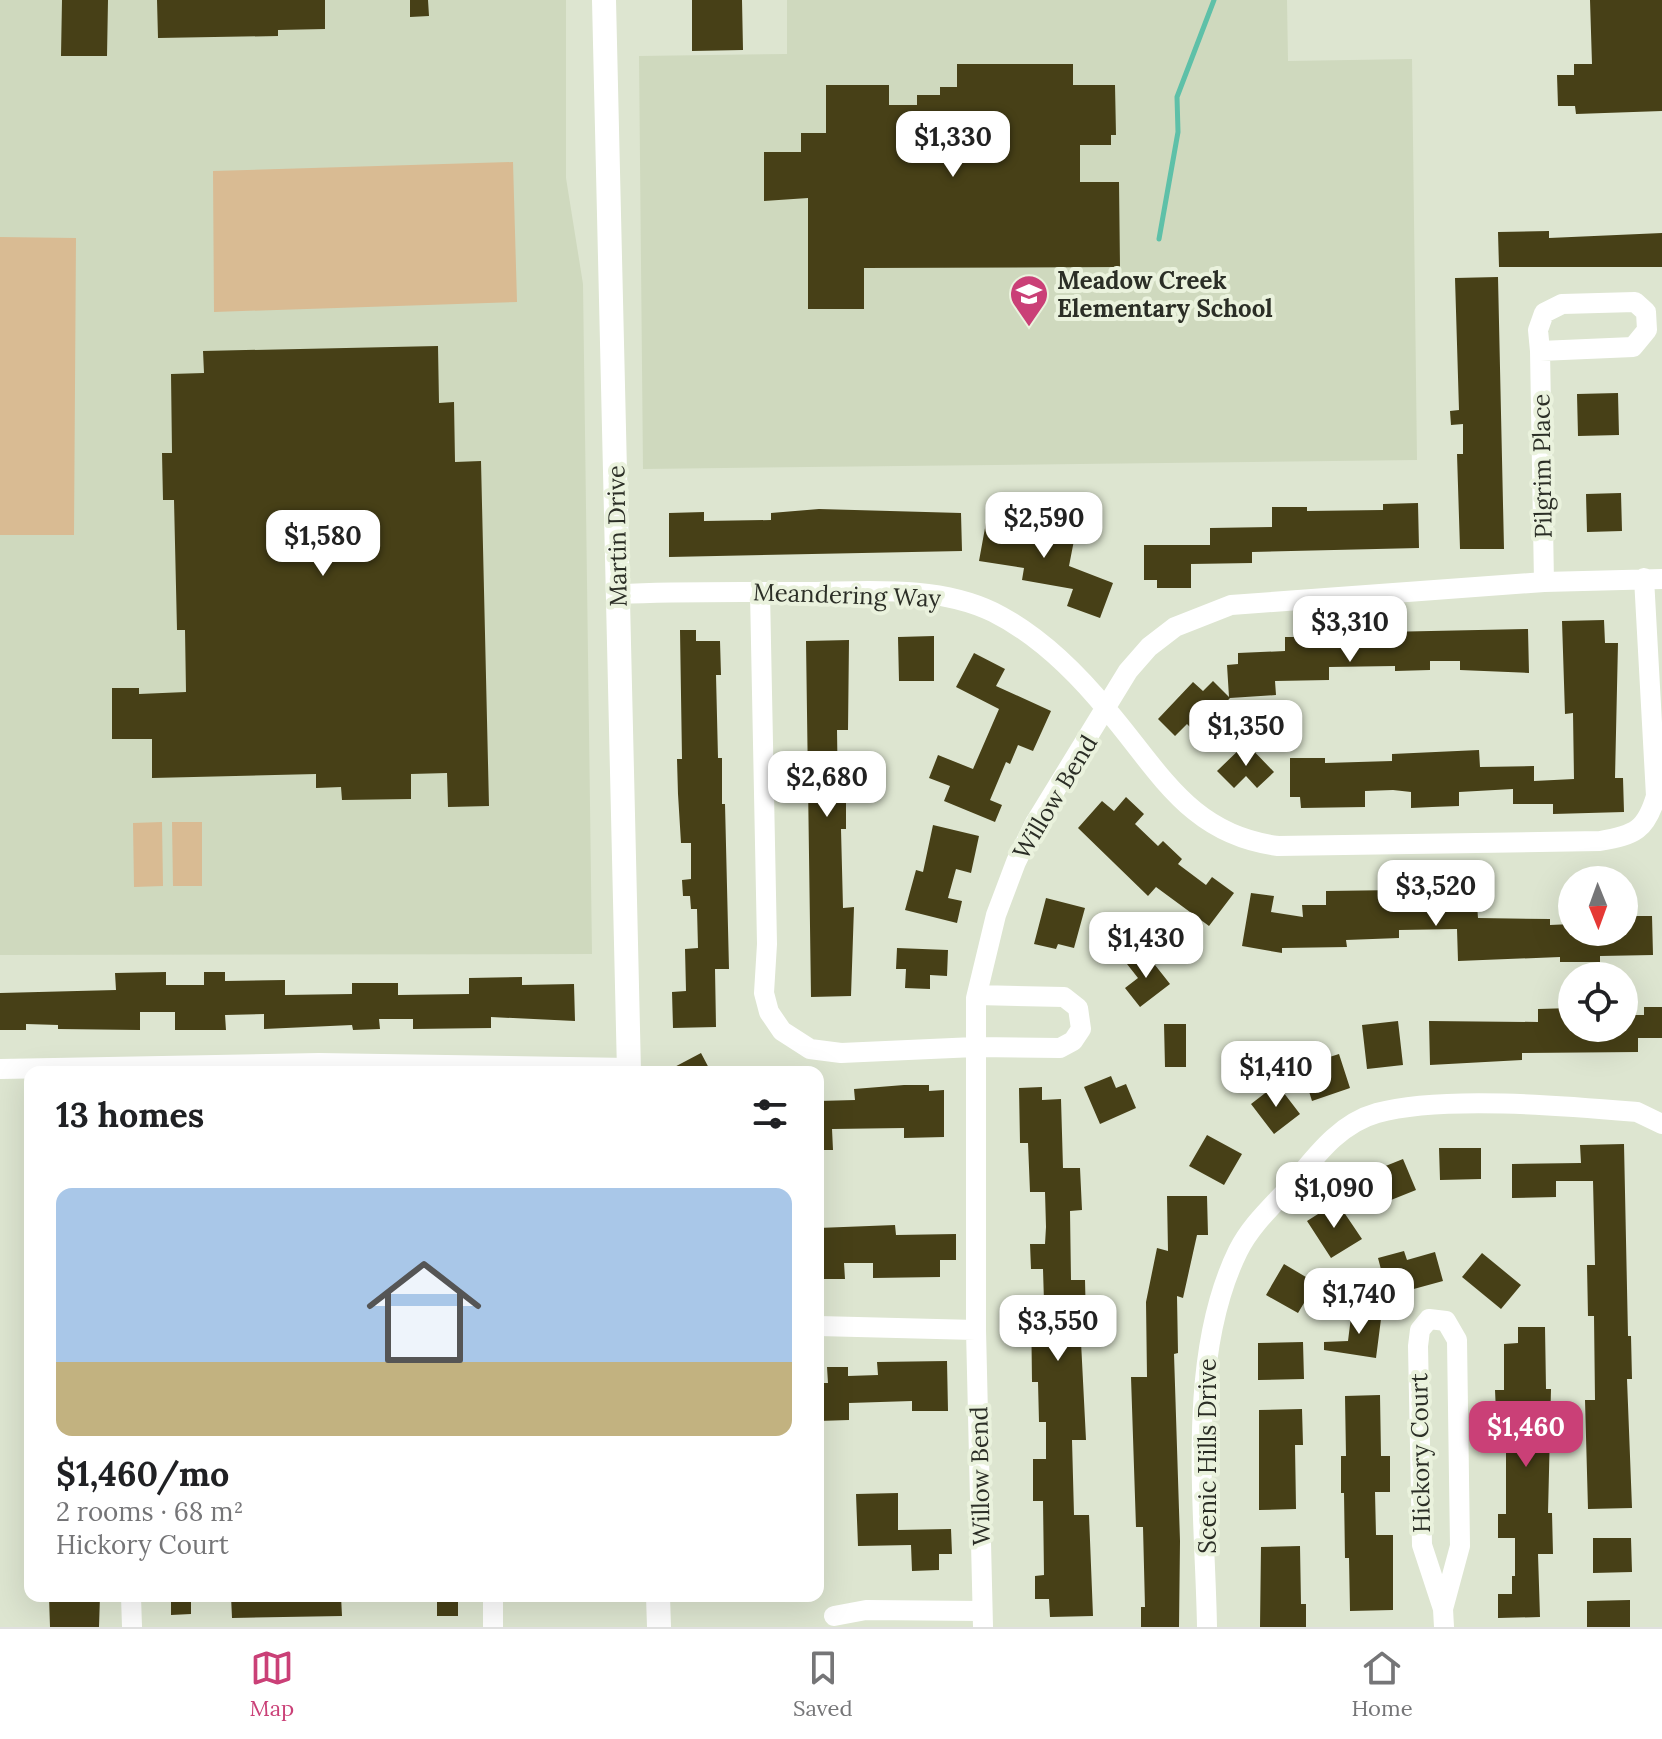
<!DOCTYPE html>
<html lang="en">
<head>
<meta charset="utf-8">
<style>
  body { margin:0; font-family:Lora,serif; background:#f2f2f2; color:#202124; height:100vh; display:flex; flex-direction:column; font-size:30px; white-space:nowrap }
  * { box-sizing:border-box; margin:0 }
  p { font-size:26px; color:#757577 }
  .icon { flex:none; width:44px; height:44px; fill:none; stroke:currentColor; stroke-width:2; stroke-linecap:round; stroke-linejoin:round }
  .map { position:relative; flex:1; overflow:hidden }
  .drawer { position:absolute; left:24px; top:1066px; width:800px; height:536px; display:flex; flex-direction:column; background:#fff; border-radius:16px; box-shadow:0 8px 32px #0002 }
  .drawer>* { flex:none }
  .needle { width:52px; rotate:179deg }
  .fabs { position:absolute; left:1558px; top:866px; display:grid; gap:16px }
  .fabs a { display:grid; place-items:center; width:80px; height:80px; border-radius:50%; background:#fff; box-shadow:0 8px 32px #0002; font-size:40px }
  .price { position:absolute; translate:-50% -68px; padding:0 18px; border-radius:16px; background:#fff; color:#222; font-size:26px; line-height:52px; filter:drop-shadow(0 2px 4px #0008) }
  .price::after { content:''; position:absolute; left:50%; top:48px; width:24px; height:18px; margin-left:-12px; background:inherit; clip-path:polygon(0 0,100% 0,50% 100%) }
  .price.on { background:#ca4077; color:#fff }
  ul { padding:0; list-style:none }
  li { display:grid; align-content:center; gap:16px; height:424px; padding:0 32px }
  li+li { border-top:2px solid #e0e0e0 }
  li span { display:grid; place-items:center; height:248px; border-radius:16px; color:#555 }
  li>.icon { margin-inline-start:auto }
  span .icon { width:144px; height:144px; fill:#fffc; stroke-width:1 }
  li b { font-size:34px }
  h2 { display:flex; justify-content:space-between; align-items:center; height:96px; padding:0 32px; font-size:34px }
  .tab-bar { display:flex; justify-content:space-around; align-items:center; height:112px; border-top:2px solid #e0e0e0; background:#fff; font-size:22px; color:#757577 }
  .tab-bar a { display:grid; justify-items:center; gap:4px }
  .tab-bar .on { color:#ca4077 }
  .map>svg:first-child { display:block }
  .built { fill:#cfd9be }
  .green { fill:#d9bb93 }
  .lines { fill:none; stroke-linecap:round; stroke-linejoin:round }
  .stream { stroke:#5ec0a8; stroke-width:5 }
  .building { fill:#474017 }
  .minor { stroke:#fff; stroke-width:20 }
  .tertiary { stroke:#fff; stroke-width:24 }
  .labels { text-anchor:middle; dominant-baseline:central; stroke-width:8; stroke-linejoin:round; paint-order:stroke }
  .poi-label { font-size:24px; font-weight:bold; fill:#2b2e26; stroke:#eaf2dd; text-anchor:start }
  .street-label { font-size:24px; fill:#2b2e26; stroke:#eaf2dd }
</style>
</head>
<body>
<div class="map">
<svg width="1662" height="1627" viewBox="0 0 1662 1627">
  <rect width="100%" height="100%" fill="#dde5d0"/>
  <path class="built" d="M 0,0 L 566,0 L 566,178 L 583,284 L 592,954 L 0,955 Z
    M 787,0 L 1287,0 L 1288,61 L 1412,59 L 1417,460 L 643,469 L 639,56 L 787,54 Z"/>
  <path class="green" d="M 513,162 L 517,302 L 214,312 L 213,171 Z
    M 0,237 L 76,238 L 74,535 L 0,535 Z
    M 162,822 L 163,886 L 134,887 L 133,823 Z
    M 172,822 L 202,822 L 202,886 L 173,886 Z"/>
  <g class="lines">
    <path class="stream" d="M 1159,239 L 1178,132 L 1177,97 L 1214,0"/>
  </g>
  <path class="building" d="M 62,0 L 108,0 L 107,56 L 61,56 Z
    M 157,0 L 325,0 L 325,29 L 278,30 L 278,36 L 158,38 Z
    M 410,0 L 428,0 L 429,16 L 410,17 Z
    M 692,0 L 742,0 L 743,50 L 692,51 Z
    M 1590,0 L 1662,0 L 1662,111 L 1576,114 L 1575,106 L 1558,106 L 1557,75 L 1574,75 L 1574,64 L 1592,64 Z
    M 957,64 L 1073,64 L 1073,85 L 1115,85 L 1116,135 L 1111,135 L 1111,145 L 1080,145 L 1080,182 L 1119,182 L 1120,267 L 864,268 L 864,309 L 808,309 L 808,198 L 764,201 L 764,152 L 801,152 L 801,133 L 826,133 L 826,85 L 889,85 L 889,105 L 917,105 L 917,95 L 940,95 L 940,87 L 957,87 Z
    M 1549,231 L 1549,238 L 1662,233 L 1662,267 L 1499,267 L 1498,232 Z
    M 1498,277 L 1504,549 L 1460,549 L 1457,454 L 1463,454 L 1463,424 L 1451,425 L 1450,411 L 1459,410 L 1455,278 Z
    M 438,346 L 439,403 L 454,402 L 455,462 L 481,461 L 489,806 L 448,807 L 447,773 L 411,774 L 411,799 L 342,800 L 341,787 L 316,788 L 316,774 L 152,778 L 152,739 L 112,739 L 112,688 L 139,688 L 139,694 L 186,692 L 185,630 L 177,630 L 174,500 L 163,500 L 162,453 L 172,453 L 171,374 L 204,373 L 203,351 Z
    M 1618,393 L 1619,435 L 1578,436 L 1577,394 Z
    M 1621,493 L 1622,531 L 1587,532 L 1586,494 Z
    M 1418,503 L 1419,548 L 1252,552 L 1252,563 L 1191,564 L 1191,588 L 1157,588 L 1157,580 L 1144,580 L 1144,545 L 1210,545 L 1210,528 L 1272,527 L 1272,507 L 1307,507 L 1307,511 L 1383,510 L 1383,504 Z
    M 819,509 L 961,513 L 962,551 L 669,557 L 669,513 L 704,512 L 704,521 L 771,520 L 771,513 Z
    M 987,517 L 1076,530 L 1069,566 L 1113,583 L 1100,618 L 1067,606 L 1073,589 L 1022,580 L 1024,568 L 979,561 Z
    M 1604,620 L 1605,643 L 1618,643 L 1615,778 L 1623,778 L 1624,812 L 1553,814 L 1553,804 L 1513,804 L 1513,789 L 1459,792 L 1459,806 L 1432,807 L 1411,808 L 1411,792 L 1393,790 L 1365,791 L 1365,807 L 1301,808 L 1300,797 L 1290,797 L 1290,758 L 1325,758 L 1325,763 L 1392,761 L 1392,754 L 1479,750 L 1480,767 L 1534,766 L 1534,781 L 1574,779 L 1573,713 L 1565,714 L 1562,621 Z
    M 1528,629 L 1529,673 L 1460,670 L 1460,661 L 1430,661 L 1430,670 L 1395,671 L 1395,666 L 1329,667 L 1329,680 L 1275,681 L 1276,695 L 1230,698 L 1197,734 L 1187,724 L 1175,736 L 1158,719 L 1193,682 L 1203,691 L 1213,681 L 1229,697 L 1227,665 L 1238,664 L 1238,653 L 1285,651 L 1285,637 L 1336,637 L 1336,633 Z
    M 680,630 L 696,630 L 696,641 L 720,641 L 721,675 L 716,675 L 718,758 L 722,758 L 722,804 L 725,804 L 729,969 L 715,969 L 716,1027 L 673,1028 L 672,992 L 686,991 L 685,949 L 698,948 L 697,909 L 691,909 L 690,896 L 683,896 L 682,880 L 691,879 L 691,843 L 681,843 L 678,794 L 677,759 L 682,759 Z
    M 934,636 L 934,681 L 899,681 L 898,637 Z
    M 849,640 L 848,730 L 837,730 L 838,797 L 846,797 L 846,829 L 841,829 L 843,908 L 854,907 L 851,996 L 811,997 L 806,641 Z
    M 974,653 L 1005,669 L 996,686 L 1051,711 L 1033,751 L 1018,745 L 1010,764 L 1006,762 L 990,800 L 1002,805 L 995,822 L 944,801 L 950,786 L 929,778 L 938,755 L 973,769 L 999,709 L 956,687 Z
    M 1246,743 L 1274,772 L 1257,788 L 1246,776 L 1234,788 L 1217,771 Z
    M 1126,797 L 1144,814 L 1135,824 L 1158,846 L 1163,841 L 1182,859 L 1178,864 L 1206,885 L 1212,877 L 1234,893 L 1209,926 L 1156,887 L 1148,896 L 1078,828 L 1102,801 L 1114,811 Z
    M 933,825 L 979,836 L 971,873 L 956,869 L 948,898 L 962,901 L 957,923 L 905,910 L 916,870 L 923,872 Z
    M 1427,889 L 1450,889 L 1450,905 L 1477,905 L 1478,918 L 1550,919 L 1550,925 L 1572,924 L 1572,932 L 1624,932 L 1624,916 L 1652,916 L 1653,955 L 1600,956 L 1600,962 L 1560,962 L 1560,957 L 1458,961 L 1457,929 L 1399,930 L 1399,938 L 1346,940 L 1347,947 L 1282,948 L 1282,953 L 1242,946 L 1251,893 L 1274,896 L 1271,912 L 1303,917 L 1302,905 L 1326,905 L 1326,891 L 1398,890 L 1398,903 L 1427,903 Z
    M 1046,898 L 1085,908 L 1074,948 L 1058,944 L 1056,949 L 1034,944 Z
    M 897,948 L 948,950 L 947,976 L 930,975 L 930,989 L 905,988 L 906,969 L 896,969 Z
    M 1144,951 L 1170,984 L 1140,1007 L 1125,988 L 1138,978 L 1127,964 Z
    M 166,972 L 166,985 L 204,985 L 204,972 L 225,972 L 225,981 L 285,980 L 285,995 L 352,994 L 352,983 L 398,983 L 398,995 L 469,994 L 469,978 L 522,977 L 522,985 L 574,984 L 575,1021 L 491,1017 L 491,1028 L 413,1029 L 413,1019 L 379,1019 L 380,1029 L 353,1030 L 352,1025 L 264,1029 L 264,1014 L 225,1015 L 226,1030 L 175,1030 L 175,1012 L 140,1012 L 140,1030 L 58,1029 L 58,1025 L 26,1024 L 26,1030 L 0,1030 L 0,993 L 116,990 L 115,973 Z
    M 1644,1007 L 1662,1007 L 1662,1038 L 1638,1038 L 1638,1052 L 1522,1053 L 1522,1060 L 1430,1065 L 1429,1021 L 1538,1022 L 1538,1009 L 1572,1008 L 1572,1028 L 1624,1028 L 1624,1015 L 1644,1015 Z
    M 1398,1021 L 1403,1065 L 1367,1069 L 1362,1025 Z
    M 1164,1024 L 1186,1024 L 1186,1067 L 1165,1067 Z
    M 701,1053 L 711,1072 L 665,1072 Z
    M 1339,1054 L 1350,1088 L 1312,1101 L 1301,1066 Z
    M 1111,1076 L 1116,1088 L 1126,1084 L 1136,1108 L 1100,1124 L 1084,1087 Z
    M 1277,1084 L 1300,1114 L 1274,1134 L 1251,1104 Z
    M 904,1085 L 929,1085 L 929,1091 L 944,1090 L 944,1137 L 904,1138 L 904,1128 L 832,1129 L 833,1150 L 818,1150 L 818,1101 L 855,1100 L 854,1089 Z
    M 1042,1087 L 1042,1100 L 1061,1099 L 1063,1168 L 1080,1168 L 1082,1210 L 1070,1211 L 1071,1280 L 1085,1280 L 1086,1322 L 1080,1322 L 1086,1440 L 1072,1440 L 1074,1515 L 1089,1515 L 1093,1616 L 1050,1617 L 1049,1599 L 1035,1599 L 1035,1576 L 1044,1575 L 1043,1501 L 1033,1501 L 1033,1459 L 1046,1459 L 1046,1422 L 1039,1422 L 1038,1382 L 1032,1382 L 1031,1302 L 1044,1302 L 1043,1269 L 1031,1269 L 1030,1244 L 1045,1244 L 1046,1227 L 1045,1192 L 1030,1192 L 1028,1143 L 1020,1143 L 1019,1088 Z
    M 1207,1135 L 1242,1154 L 1224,1185 L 1189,1166 Z
    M 1624,1144 L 1628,1336 L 1631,1336 L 1632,1379 L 1627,1379 L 1632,1508 L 1588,1509 L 1585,1400 L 1595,1400 L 1594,1316 L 1588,1316 L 1587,1265 L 1595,1265 L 1593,1181 L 1556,1181 L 1556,1197 L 1512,1198 L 1512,1164 L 1581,1163 L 1580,1145 Z
    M 1439,1148 L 1481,1148 L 1481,1179 L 1440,1180 Z
    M 1403,1159 L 1416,1190 L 1386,1202 L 1373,1171 Z
    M 1167,1196 L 1207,1196 L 1208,1235 L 1197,1235 L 1183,1298 L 1177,1296 L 1178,1353 L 1174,1354 L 1180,1541 L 1179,1627 L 1141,1627 L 1141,1607 L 1145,1607 L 1143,1527 L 1136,1527 L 1131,1377 L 1147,1377 L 1146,1302 L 1157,1248 L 1168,1251 Z
    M 1337,1202 L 1362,1239 L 1331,1258 L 1307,1221 Z
    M 895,1225 L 896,1235 L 956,1234 L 956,1260 L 940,1260 L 940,1277 L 873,1278 L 873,1263 L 844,1263 L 845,1279 L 818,1279 L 818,1228 Z
    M 1404,1251 L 1407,1260 L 1435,1252 L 1443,1281 L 1388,1296 L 1378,1258 Z
    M 1482,1253 L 1521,1285 L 1501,1309 L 1462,1277 Z
    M 1284,1264 L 1316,1283 L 1298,1313 L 1266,1295 Z
    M 1352,1309 L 1365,1311 L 1381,1319 L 1376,1358 L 1324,1350 L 1324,1342 L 1348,1341 Z
    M 1518,1327 L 1545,1327 L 1546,1389 L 1551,1389 L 1548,1513 L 1552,1513 L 1553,1554 L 1538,1554 L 1540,1617 L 1498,1618 L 1498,1594 L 1512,1594 L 1512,1576 L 1515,1576 L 1515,1538 L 1498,1538 L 1498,1514 L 1506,1514 L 1506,1449 L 1513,1449 L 1512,1412 L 1496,1412 L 1495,1390 L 1504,1390 L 1504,1344 L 1518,1343 Z
    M 1303,1342 L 1304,1379 L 1258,1380 L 1258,1343 Z
    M 947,1361 L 948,1411 L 912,1411 L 912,1401 L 849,1403 L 849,1420 L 818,1421 L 818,1383 L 828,1383 L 827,1367 L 848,1367 L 848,1376 L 878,1375 L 877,1362 Z
    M 1380,1395 L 1381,1456 L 1390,1456 L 1390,1492 L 1375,1492 L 1376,1535 L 1393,1535 L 1393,1610 L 1350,1611 L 1349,1558 L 1345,1558 L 1344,1493 L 1341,1493 L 1341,1456 L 1346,1456 L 1345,1396 Z
    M 1302,1409 L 1303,1445 L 1295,1445 L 1296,1509 L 1259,1510 L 1259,1410 Z
    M 898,1493 L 898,1530 L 951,1529 L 952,1554 L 939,1554 L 939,1570 L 912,1571 L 911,1545 L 858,1546 L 856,1494 Z
    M 1593,1538 L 1631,1538 L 1632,1572 L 1593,1573 Z
    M 1300,1546 L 1301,1604 L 1306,1604 L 1306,1627 L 1260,1627 L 1261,1547 Z
    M 49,1596 L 100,1596 L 99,1627 L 50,1627 Z
    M 171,1596 L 191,1596 L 191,1614 L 171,1615 Z
    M 231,1596 L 341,1596 L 342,1616 L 232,1618 Z
    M 437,1596 L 458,1596 L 458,1616 L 437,1616 Z
    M 1630,1600 L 1630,1627 L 1587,1627 L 1587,1601 Z"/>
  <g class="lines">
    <path class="minor" d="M 1540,351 L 1538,330 L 1544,313 L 1562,304 L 1635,302 L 1646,312 L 1647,330 L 1633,347 L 1540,351 L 1544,582
      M 760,592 L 767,944 L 764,993 L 769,1012 L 782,1031 L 810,1049 L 841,1053 L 975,1047 L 1060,1048 L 1073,1041 L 1081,1029 L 1078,1008 L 1064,997 L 977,995
      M 619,594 C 680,591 740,592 801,592 C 865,592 935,584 993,612 C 1037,634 1077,673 1108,711 C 1160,772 1190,835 1278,846 L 1600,841 C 1635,835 1646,830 1656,796 L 1644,578
      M 0,1069 L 319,1063 L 629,1068
      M 818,1326 L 976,1330
      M 131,1596 L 132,1627
      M 493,1596 L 493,1627
      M 1443,1609 L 1460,1546 L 1457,1340 L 1446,1321 L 1429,1319 L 1420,1330 L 1418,1346 L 1422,1545 L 1443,1609 L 1444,1627
      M 834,1616 L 866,1610 L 982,1611
      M 983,1627 L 976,1330 L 976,998 L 996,915 L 1016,862 L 1035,823 L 1128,671 L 1149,647 L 1175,627 L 1231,605 L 1544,582 L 1662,579
      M 1207,1627 C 1205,1509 1185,1359 1238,1251 C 1252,1223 1275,1204 1295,1181 C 1318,1153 1341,1123 1377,1113 C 1442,1095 1567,1106 1637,1112 L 1662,1124"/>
    <path class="tertiary" d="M 604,0 L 629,1072
      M 658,1596 L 659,1627"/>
  </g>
  <defs>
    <g id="school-pin" transform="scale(2)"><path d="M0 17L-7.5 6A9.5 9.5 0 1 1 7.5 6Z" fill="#ca4077" stroke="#eaf2dd"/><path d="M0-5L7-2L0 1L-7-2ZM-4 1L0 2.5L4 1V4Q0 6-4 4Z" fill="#fff"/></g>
  </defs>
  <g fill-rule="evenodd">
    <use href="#school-pin" x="1029" y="294"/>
  </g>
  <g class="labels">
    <g class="poi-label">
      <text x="1057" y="280">Meadow Creek<tspan x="1057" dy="28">Elementary School</tspan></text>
    </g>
    <g class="street-label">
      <text transform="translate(1542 466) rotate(-91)">Pilgrim Place</text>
      <text transform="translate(617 536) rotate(-91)">Martin Drive</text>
      <text transform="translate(847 595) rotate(2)">Meandering Way</text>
      <text transform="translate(1055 797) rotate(-59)">Willow Bend</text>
      <text transform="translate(1420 1453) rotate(-91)">Hickory Court</text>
      <text transform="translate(1207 1456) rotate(-90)">Scenic Hills Drive</text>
      <text transform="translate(980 1476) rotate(-91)">Willow Bend</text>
    </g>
  </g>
</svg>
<div class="fabs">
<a><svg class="needle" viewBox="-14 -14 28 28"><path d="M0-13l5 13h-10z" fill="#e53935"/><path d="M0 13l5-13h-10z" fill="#757577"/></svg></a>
<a><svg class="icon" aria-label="locate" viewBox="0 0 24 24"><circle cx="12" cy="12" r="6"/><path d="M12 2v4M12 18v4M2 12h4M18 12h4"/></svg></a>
</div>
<b class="price" style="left:953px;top:179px">$1,330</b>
<b class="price" style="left:1044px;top:560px">$2,590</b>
<b class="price" style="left:323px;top:578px">$1,580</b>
<b class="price" style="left:1350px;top:664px">$3,310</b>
<b class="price" style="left:1246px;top:768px">$1,350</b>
<b class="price" style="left:827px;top:819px">$2,680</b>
<b class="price" style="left:1436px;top:928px">$3,520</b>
<b class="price" style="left:1146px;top:980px">$1,430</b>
<b class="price" style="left:1276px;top:1109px">$1,410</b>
<b class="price" style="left:1334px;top:1230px">$1,090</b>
<b class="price" style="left:1359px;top:1336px">$1,740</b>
<b class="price" style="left:1058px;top:1363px">$3,550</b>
<b class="price on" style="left:1526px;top:1469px">$1,460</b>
<section class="drawer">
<h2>13 homes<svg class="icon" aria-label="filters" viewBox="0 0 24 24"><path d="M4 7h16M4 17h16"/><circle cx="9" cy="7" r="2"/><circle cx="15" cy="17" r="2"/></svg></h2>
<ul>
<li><span style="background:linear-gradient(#a9c7e8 70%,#c2b280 0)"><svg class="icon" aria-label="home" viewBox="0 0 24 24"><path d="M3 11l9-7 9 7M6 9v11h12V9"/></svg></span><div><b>$1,460/mo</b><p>2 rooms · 68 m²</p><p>Hickory Court</p></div></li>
</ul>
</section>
</div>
<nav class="tab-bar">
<a class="on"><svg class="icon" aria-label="map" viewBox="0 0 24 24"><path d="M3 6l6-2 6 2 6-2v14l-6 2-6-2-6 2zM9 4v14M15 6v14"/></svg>Map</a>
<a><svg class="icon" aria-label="saved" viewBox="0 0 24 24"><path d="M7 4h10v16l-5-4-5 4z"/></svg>Saved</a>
<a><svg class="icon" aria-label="home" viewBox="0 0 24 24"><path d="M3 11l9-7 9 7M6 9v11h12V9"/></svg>Home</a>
</nav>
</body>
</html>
